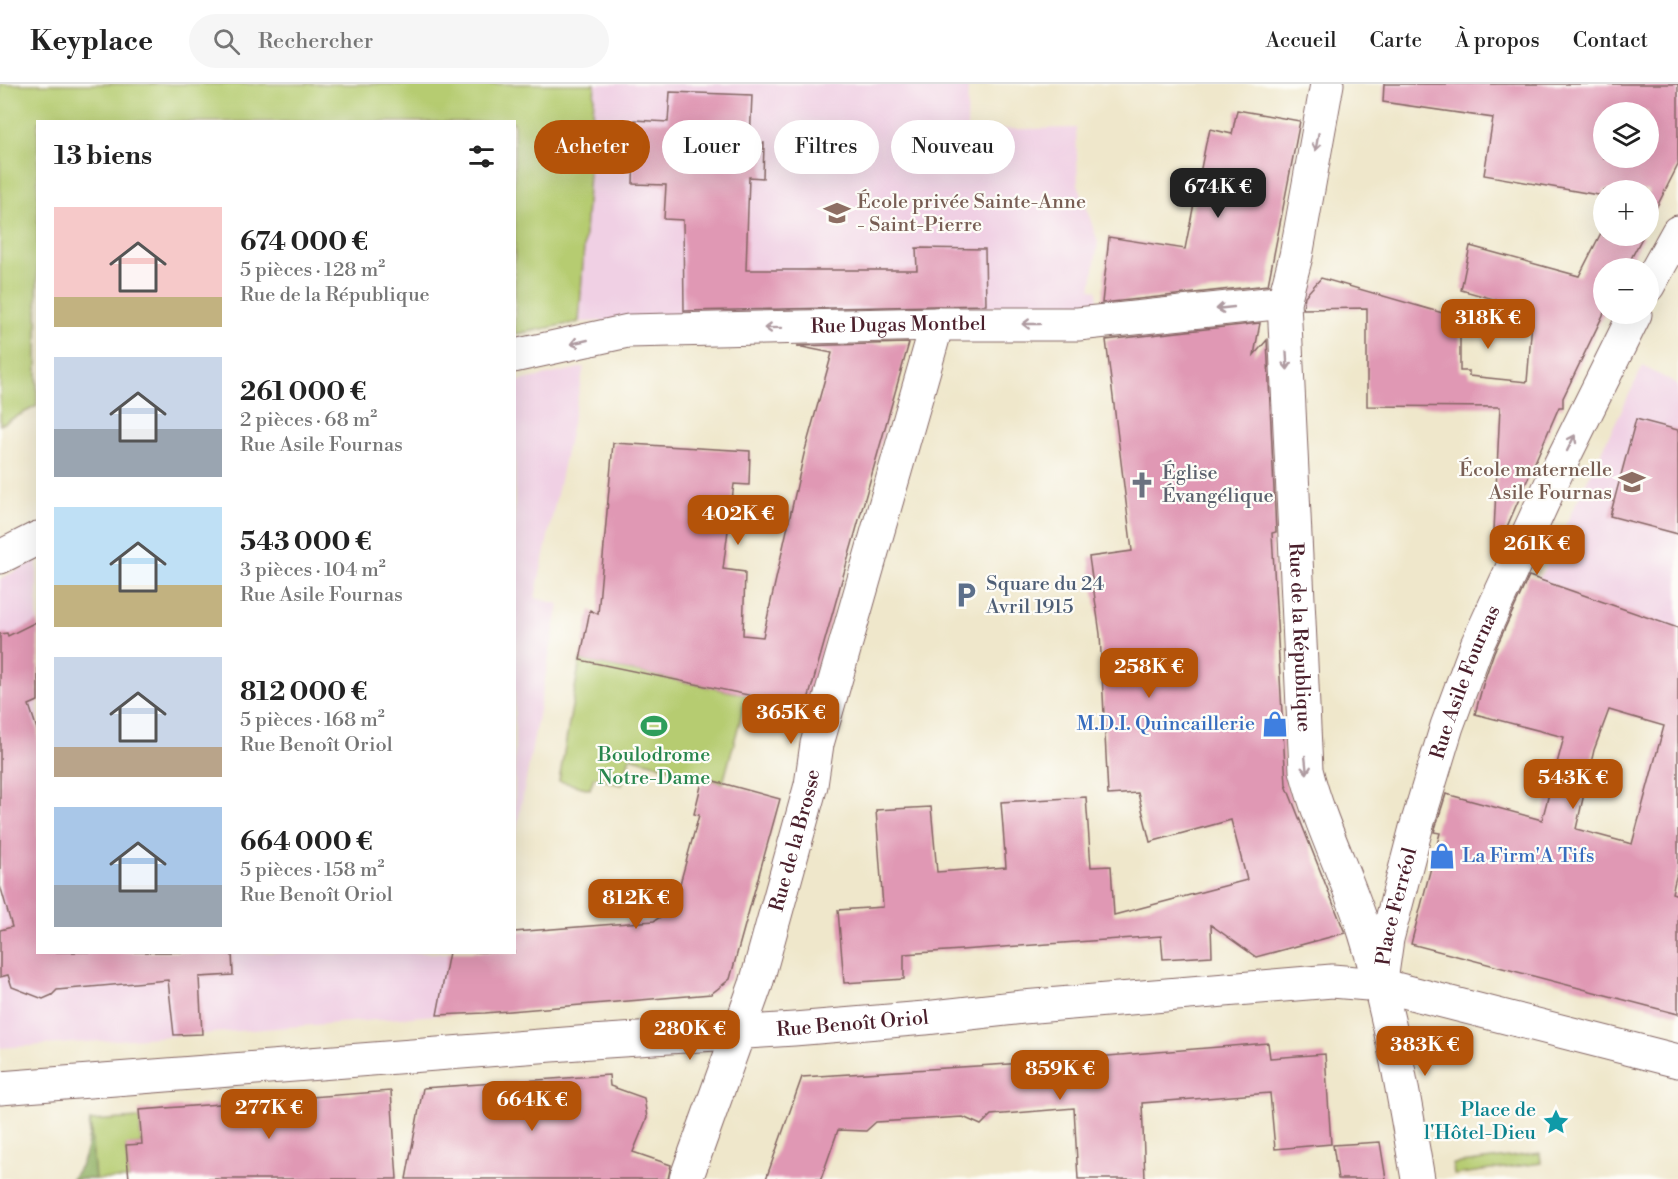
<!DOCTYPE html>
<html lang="fr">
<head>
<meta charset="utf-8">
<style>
  body { margin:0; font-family:"Libre Bodoni",serif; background:#f6f6f6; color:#222; height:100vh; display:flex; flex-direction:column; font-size:22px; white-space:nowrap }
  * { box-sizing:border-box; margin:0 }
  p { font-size:20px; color:#767676 }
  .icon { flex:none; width:33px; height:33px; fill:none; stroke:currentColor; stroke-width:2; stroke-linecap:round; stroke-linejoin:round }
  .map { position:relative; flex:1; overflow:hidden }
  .sheet { position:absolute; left:36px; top:36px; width:480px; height:834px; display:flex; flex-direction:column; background:#fff; border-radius:0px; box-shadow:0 6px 24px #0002 }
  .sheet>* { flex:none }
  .top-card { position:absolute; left:534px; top:36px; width:570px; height:54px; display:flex; gap:12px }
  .tools { position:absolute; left:1593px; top:18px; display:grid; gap:12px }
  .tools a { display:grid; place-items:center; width:66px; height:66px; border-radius:50%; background:#fff; box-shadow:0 6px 24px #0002; font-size:30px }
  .price { position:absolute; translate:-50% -51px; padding:0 14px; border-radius:12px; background:#b45309; color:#fff; font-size:20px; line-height:39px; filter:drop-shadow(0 2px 3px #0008) }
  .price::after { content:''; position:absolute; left:50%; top:36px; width:18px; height:14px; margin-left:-9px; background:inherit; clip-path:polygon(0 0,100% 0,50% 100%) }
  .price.on { background:#222; color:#fff }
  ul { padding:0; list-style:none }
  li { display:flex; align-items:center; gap:18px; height:150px; padding:0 18px }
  li span { display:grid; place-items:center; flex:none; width:168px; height:120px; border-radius:0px; color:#555 }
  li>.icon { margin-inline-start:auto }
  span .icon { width:72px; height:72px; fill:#fffc; stroke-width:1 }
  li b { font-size:26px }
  h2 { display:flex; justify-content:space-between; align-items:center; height:72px; padding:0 18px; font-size:26px }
  .chip { padding:0 21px; border-radius:27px; background:#fff; box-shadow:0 6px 24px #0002; font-size:21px; line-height:54px }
  .chip.on { background:#b45309; color:#fff }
  header { display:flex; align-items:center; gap:36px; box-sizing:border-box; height:84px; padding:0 30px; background:#fff; border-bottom:2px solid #e0e0e0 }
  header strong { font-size:28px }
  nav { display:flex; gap:33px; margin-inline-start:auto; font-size:21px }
  .search { width:420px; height:54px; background:#f6f6f6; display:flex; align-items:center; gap:15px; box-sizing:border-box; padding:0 21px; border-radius:33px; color:#767676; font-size:22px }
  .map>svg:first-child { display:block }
  .built { fill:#f0d0e4 }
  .green { fill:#b6cc71; stroke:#80764e; stroke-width:1.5 }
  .forest { fill:#90b063; stroke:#6d6847; stroke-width:1.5 }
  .building { fill:#e098b4; fill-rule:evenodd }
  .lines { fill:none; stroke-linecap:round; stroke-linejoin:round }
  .minor-casing { stroke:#846563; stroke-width:35 }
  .major-casing { stroke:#846563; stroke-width:35 }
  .minor { stroke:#fff; stroke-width:33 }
  .major { stroke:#fff; stroke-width:33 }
  .oneway { stroke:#ae9aa0 }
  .labels { text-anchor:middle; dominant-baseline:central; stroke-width:4.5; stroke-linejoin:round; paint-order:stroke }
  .education-label { font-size:20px; fill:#785e54; stroke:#fdfcf7; text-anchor:start }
  .street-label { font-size:20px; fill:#4a1f2b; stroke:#fdfcf7 }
  .worship-label { font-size:20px; fill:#5b616d; stroke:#fdfcf7; text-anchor:start }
  .service-label { font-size:20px; fill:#4e5e75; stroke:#fdfcf7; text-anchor:start }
  .shop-label { font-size:20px; fill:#366cbe; stroke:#fdfcf7; text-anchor:end }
  .leisure-label { font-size:20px; fill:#27864d; stroke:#fdfcf7 }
  .culture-label { font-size:20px; fill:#0d838f; stroke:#fdfcf7; text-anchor:end }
</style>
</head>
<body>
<header>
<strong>Keyplace</strong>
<div class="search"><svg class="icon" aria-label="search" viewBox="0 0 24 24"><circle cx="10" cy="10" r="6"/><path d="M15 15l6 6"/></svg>Rechercher</div>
<nav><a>Accueil</a><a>Carte</a><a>À propos</a><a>Contact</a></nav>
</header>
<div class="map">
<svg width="1678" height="1095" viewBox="0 0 1678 1095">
  <rect width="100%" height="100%" fill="#fdfcf7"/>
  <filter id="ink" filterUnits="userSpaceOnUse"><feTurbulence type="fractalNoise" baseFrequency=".0167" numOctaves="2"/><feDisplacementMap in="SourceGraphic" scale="12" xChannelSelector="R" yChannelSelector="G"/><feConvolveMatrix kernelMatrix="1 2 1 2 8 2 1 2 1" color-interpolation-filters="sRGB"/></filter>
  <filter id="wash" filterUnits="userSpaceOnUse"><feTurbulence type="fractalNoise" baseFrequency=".008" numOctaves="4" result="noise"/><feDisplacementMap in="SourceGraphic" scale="24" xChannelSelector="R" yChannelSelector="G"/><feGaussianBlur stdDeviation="1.35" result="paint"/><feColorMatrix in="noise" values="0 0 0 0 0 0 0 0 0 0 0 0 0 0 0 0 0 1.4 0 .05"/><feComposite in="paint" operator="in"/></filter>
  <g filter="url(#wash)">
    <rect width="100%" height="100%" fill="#efe7cb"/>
    <path class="built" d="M 595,0 L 968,0 L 967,46 L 1076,44 L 1078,100 L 1098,158 L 1091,205 L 1097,206 L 1098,220 L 579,238 Z
      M 1643,282 L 1678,301 L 1678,544 L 1539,495 Z
      M 584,283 L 535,514 L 559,520 L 515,754 L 515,298 Z
      M 37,476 L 38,868 L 494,869 L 437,931 L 202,950 L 0,964 L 0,495 Z"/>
    <path class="green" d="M 0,0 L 595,0 L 579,238 L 515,250 L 514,38 L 38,38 L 37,322 L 0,341 Z
      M 580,576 L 747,611 L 723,699 L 630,673 L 622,701 L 594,693 L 590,705 L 559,697 Z
      M 140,1034 L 141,1060 L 126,1062 L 129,1095 L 71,1095 C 86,1078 89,1059 90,1037 Z
      M 1540,1069 L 1541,1079 L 1454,1091 L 1453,1080 Z"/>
    <path class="forest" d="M 90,1037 L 95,1095 L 71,1095 C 86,1078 89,1059 90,1037 Z"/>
    <g id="blocks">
      <path class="building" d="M 1384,0 L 1678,0 L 1678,81 L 1648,140 L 1648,106 L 1604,106 L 1604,112 L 1484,91 L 1493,34 L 1383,18 ZM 1604,28 L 1648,28 L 1648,74 L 1604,74 Z
        M 670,8 L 752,11 L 750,58 L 764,59 L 763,94 L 749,93 L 746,186 L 917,186 L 916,164 L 985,165 L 986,221 L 684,227 L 683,136 L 664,135 L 666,101 L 633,100 L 635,36 L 668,38 Z
        M 1237,26 L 1300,37 L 1268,201 L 1102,219 L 1109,153 L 1185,165 L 1207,54 L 1208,54 L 1210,45 L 1232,50 Z
        M 1604,143 L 1604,152 L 1643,152 L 1626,184 L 1604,184 L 1604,229 L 1563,314 L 1563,323 L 1559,323 L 1496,468 L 1493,467 L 1500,323 L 1367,322 L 1367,224 L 1303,225 L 1305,212 L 1321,194 L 1460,234 L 1460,287 L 1469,287 L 1469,292 L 1527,298 L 1533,226 L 1461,206 L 1470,162 L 1579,192 Z
        M 1260,239 L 1254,271 L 1267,256 L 1276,448 L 1272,449 L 1286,701 L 1345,849 L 1256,873 L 1211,841 L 1212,872 L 1163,875 L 1161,852 L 904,870 L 904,895 L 844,899 L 838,826 L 883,823 L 876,726 L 931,723 L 937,788 L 1006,783 L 1001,718 L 1086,713 L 1091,783 L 1111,782 L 1114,831 L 1247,796 L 1231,736 L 1150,758 L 1138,709 L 1108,711 L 1100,550 L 1089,473 L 1132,467 L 1106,256 Z
        M 909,259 L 806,623 L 580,576 L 590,526 L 598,530 L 613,359 L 750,367 L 749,401 L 734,400 L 723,485 L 745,488 L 743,551 L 763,553 L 804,370 L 832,269 L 797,262 Z
        M 1636,335 L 1678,346 L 1678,450 L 1610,432 Z
        M 1529,492 L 1678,544 L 1678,785 L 1672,809 L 1678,811 L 1678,930 L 1411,860 L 1440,749 L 1434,748 L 1446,710 L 1542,736 L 1564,653 L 1475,630 L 1484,597 L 1494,568 ZM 1609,626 L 1664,642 L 1632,760 L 1576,745 L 1594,666 Z
        M 38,537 L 38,617 L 29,621 L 38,648 L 38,868 L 232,868 L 233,891 L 199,893 L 202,950 L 174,951 L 168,896 L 57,906 L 52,911 L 43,915 L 12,903 L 8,891 L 0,893 L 0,846 L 12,843 L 0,801 L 0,550 L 7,549 L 8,552 Z
        M 703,694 L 780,715 L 730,895 L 711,910 L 485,929 L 437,931 L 449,868 L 514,868 L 514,848 L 654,837 L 673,825 L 699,731 L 694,730 Z
        M 1268,959 L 1270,974 L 1325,970 L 1331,1060 L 1275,1065 L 1270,1009 L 1142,1019 L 1145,1095 L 1078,1095 L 1074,1024 L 991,1031 L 981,1041 L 963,1033 L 876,1038 L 866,1047 L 838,1046 L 821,1095 L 766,1095 L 802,993 L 1009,980 Z
        M 609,991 L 610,1002 L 644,1014 L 647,1034 L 633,1068 L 671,1081 L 668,1095 L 406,1095 L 423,1004 Z
        M 391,1007 L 397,1095 L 129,1095 L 126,1061 L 142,1060 L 139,1026 Z
        M 1380,1058 L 1386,1095 L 1338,1095 L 1333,1061 Z"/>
    </g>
  </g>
  <g filter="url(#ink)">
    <use href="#blocks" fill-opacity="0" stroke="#846563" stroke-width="1.5"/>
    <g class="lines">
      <g class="minor-casing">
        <g id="minor">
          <path id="s1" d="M 1327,0 L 1296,172 L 1284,218 L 1306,686 C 1320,742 1348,794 1365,849 C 1390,929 1404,1013 1418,1095"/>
          <path d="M 1648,202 L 1678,148"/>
          <path id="s2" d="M 514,272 L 628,247 L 937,240 L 1078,240 L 1284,218"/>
          <path d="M 0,473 L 38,454"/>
          <path id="s3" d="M 1382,890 L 1387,855 L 1416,744 L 1447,642 L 1477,561 L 1558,385 L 1635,230"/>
          <path id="s4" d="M 686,1095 L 756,900 L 811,701 L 817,660 L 937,240"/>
        </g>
      </g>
      <g class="major-casing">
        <g id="major">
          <path id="s5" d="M 0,1004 L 591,958 L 794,945 L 925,934 L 1023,923 L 1332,897 L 1380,901 L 1678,977"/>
        </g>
      </g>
      <use href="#minor" class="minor"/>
      <use href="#major" class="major"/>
    </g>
    <defs><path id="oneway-shaft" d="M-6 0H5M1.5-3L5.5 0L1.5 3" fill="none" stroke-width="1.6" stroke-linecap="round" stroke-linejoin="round" transform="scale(1.5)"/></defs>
    <g class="oneway">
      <use href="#oneway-shaft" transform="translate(1317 58) rotate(100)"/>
      <use href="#oneway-shaft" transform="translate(1225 224) rotate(174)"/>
      <use href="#oneway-shaft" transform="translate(1031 240) rotate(180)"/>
      <use href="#oneway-shaft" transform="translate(773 244) rotate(179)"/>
      <use href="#oneway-shaft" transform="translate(579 258) rotate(167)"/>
      <use href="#oneway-shaft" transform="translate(1287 277) rotate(87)"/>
      <use href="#oneway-shaft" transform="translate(1571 359) rotate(-64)"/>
      <use href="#oneway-shaft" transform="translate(1306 681) rotate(84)"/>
    </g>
  </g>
  <defs>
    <g id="school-bare" transform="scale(2.07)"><path d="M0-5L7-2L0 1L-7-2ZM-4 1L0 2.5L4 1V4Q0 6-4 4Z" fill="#8d6e63" stroke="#fdfcf7" stroke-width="2.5" paint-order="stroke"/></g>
    <g id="church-bare" transform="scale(2.07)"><path d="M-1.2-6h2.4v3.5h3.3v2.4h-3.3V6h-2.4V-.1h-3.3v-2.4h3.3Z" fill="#6b7280" stroke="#fdfcf7" stroke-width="2.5" paint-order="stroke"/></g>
    <g id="parking-bare" transform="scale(2.07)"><path d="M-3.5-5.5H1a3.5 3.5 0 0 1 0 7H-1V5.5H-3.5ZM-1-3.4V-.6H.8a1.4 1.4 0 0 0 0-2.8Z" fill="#5c6f8a" stroke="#fdfcf7" stroke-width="2.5" paint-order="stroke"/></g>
    <g id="shop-bare" transform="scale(2.07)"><path d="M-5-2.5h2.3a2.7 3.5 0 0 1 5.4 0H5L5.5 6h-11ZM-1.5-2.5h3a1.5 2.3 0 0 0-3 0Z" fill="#3f7fe0" stroke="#fdfcf7" stroke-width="2.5" paint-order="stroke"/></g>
    <g id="stadium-bare" transform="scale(2.07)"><path d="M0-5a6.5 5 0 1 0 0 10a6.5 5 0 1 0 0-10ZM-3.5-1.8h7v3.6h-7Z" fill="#2e9e5b" stroke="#fdfcf7" stroke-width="2.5" paint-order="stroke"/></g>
    <g id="sight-bare" transform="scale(2.07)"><path d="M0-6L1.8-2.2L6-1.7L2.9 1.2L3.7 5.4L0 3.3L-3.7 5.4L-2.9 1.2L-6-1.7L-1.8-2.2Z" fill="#0f9aa8" stroke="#fdfcf7" stroke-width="2.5" paint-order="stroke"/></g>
  </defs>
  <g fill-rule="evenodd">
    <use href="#school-bare" x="837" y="129"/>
    <use href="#school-bare" x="1632" y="398"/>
    <use href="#church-bare" x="1142" y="401"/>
    <use href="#parking-bare" x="966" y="511"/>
    <use href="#shop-bare" x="1275" y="640"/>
    <use href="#stadium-bare" x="654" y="642"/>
    <use href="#shop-bare" x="1442" y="772"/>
    <use href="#sight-bare" x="1556" y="1038"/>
  </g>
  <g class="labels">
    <g class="education-label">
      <text x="857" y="118">École privée Sainte-Anne<tspan x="857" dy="23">- Saint-Pierre</tspan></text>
      <text x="1612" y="386" text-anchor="end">École maternelle<tspan x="1612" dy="23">Asile Fournas</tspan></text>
    </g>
    <g class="street-label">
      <text stroke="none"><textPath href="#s2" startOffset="387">Rue Dugas Montbel</textPath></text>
      <text stroke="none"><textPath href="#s1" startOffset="558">Rue de la République</textPath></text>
      <text stroke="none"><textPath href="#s3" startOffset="304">Rue Asile Fournas</textPath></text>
      <text stroke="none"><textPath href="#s4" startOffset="356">Rue de la Brosse</textPath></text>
      <text stroke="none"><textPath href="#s3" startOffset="69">Place Ferréol</textPath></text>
      <text stroke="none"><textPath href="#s5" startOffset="855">Rue Benoît Oriol</textPath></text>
    </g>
    <g class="worship-label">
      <text x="1162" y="389">Église<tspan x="1162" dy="23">Évangélique</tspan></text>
    </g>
    <g class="service-label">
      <text x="986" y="500">Square du 24<tspan x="986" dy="23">Avril 1915</tspan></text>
    </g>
    <g class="shop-label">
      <text x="1255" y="640">M.D.I. Quincaillerie</text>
      <text x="1462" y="772" text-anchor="start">La Firm'A Tifs</text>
    </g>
    <g class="leisure-label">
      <text x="654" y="671">Boulodrome<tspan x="654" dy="23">Notre-Dame</tspan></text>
    </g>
    <g class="culture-label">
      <text x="1536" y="1026">Place de<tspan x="1536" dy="23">l'Hôtel-Dieu</tspan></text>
    </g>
  </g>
</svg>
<div class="tools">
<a><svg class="icon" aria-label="layers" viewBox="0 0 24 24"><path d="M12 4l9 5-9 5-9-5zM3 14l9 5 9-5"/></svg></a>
<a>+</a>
<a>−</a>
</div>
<b class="price on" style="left:1218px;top:135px">674K €</b>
<b class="price" style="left:1488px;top:266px">318K €</b>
<b class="price" style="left:738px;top:462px">402K €</b>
<b class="price" style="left:1537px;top:492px">261K €</b>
<b class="price" style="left:1149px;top:615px">258K €</b>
<b class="price" style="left:791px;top:661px">365K €</b>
<b class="price" style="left:1573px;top:726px">543K €</b>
<b class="price" style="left:636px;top:846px">812K €</b>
<b class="price" style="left:690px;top:977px">280K €</b>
<b class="price" style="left:1425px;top:993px">383K €</b>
<b class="price" style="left:1060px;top:1017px">859K €</b>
<b class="price" style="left:532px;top:1048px">664K €</b>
<b class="price" style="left:269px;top:1056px">277K €</b>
<div class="top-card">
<a class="chip on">Acheter</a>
<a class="chip">Louer</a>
<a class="chip">Filtres</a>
<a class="chip">Nouveau</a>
</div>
<section class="sheet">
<h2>13 biens<svg class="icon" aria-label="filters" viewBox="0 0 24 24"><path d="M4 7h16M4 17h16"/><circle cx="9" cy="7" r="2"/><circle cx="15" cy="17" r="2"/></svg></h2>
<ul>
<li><span style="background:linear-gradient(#f6c9c9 75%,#c2b280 0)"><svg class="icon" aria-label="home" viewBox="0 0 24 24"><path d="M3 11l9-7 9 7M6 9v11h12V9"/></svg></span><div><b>674 000 €</b><p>5 pièces · 128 m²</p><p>Rue de la République</p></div></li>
<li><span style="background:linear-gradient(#c9d6e8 60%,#9aa5b1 0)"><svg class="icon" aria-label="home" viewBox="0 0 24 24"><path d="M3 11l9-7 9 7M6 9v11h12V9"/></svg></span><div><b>261 000 €</b><p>2 pièces · 68 m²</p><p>Rue Asile Fournas</p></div></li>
<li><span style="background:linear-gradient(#bfe0f5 65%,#c2b280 0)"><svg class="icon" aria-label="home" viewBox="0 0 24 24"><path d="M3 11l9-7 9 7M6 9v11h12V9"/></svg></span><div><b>543 000 €</b><p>3 pièces · 104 m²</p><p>Rue Asile Fournas</p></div></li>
<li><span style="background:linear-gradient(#c9d6e8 75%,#b9a48a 0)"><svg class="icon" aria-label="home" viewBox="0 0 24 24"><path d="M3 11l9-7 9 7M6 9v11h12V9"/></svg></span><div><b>812 000 €</b><p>5 pièces · 168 m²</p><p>Rue Benoît Oriol</p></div></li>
<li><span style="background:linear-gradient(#a9c7e8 65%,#9aa5b1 0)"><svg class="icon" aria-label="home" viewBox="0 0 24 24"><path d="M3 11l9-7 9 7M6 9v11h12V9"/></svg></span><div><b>664 000 €</b><p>5 pièces · 158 m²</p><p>Rue Benoît Oriol</p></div></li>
</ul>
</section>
</div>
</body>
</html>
